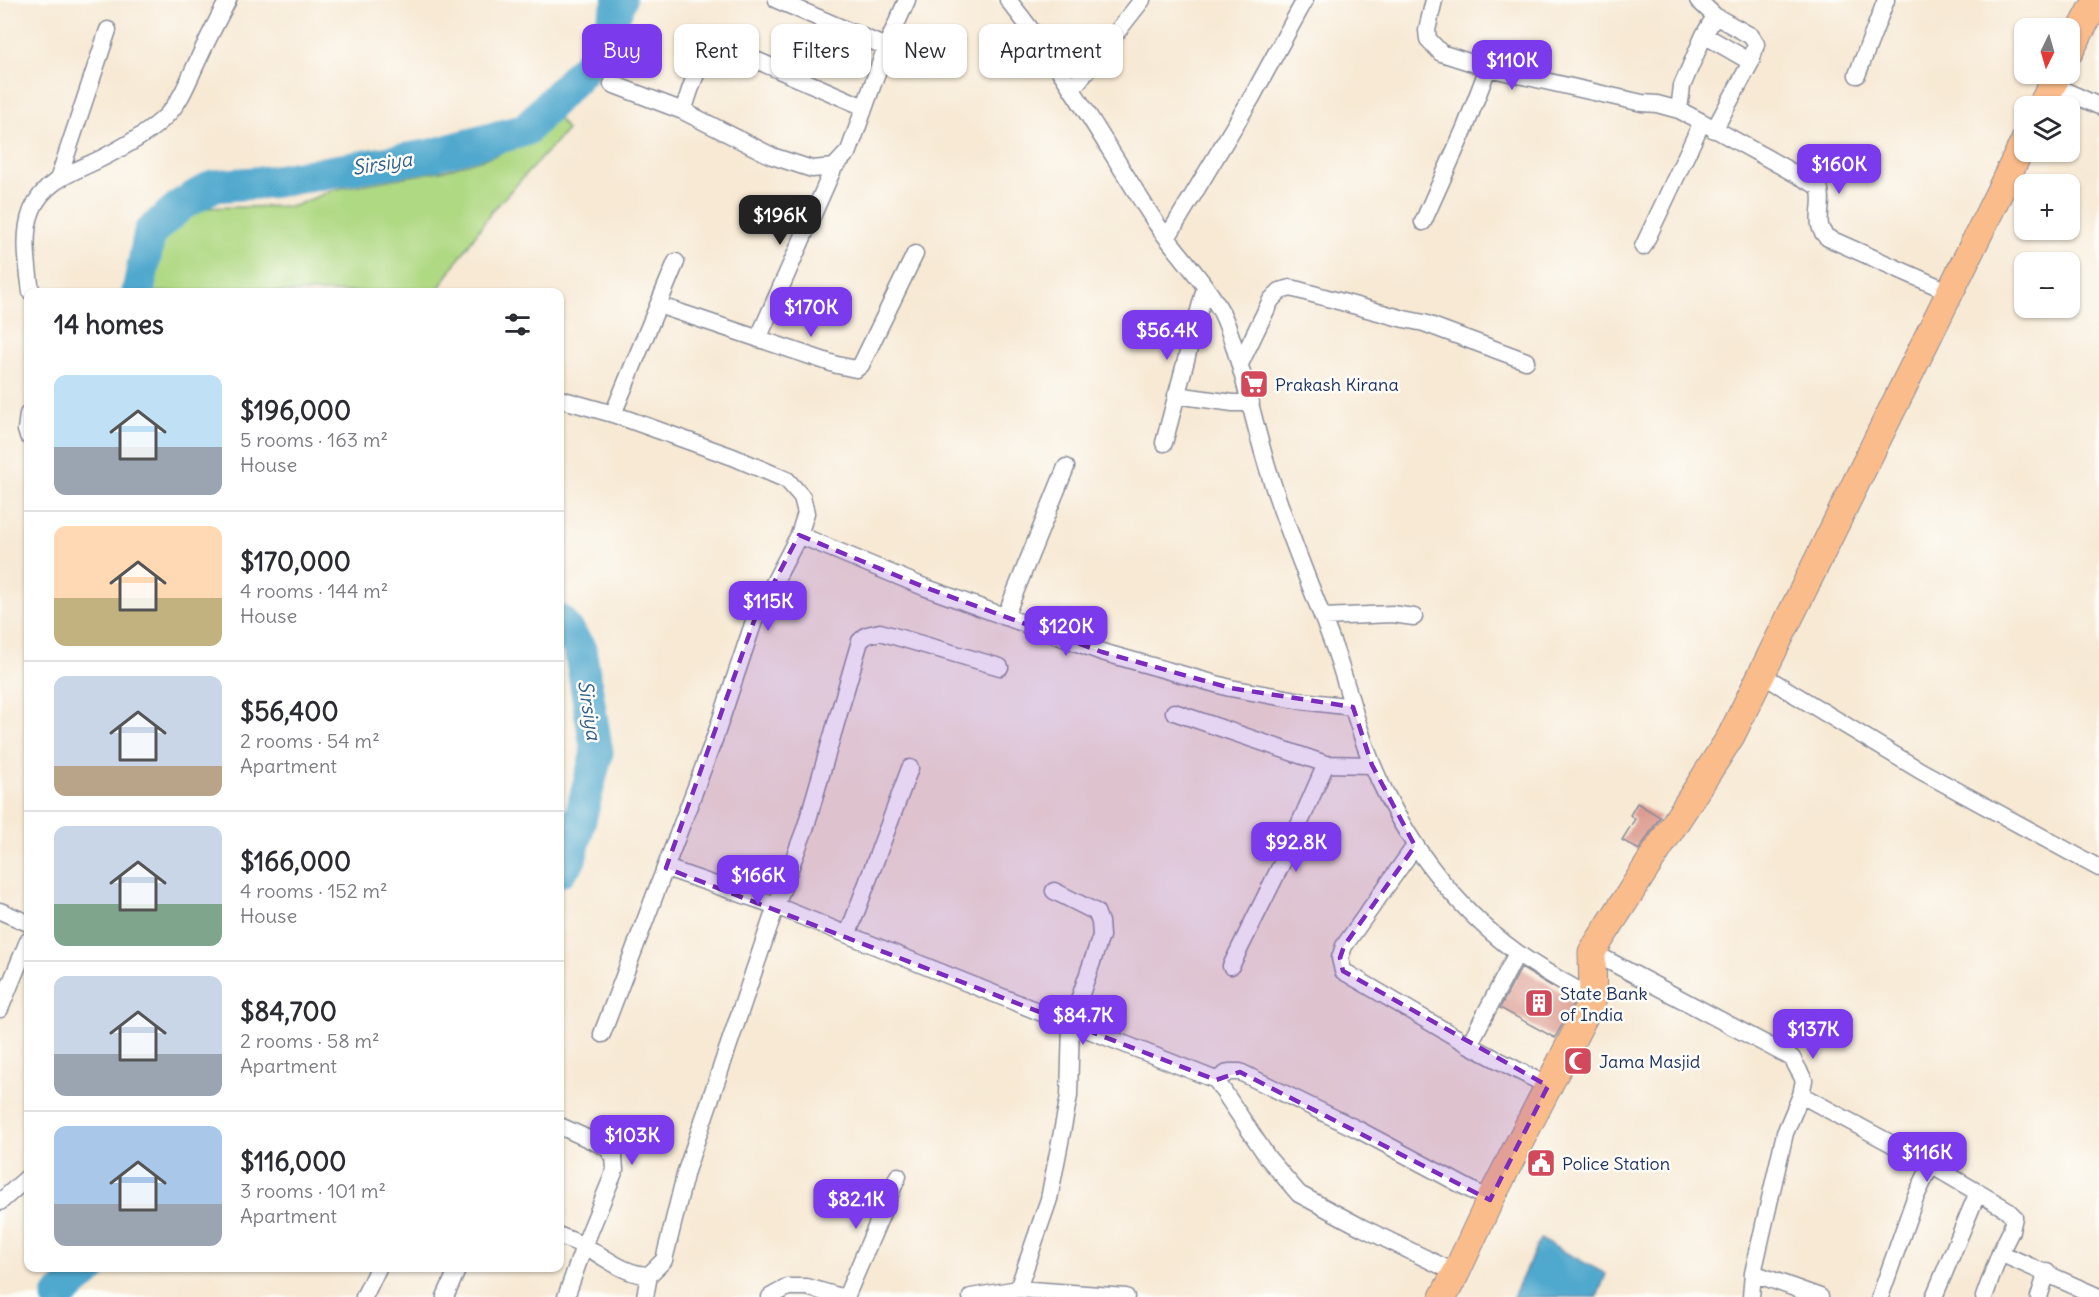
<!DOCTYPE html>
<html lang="en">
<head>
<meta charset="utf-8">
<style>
  body { margin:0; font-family:Delius,sans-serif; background:#f7f7f7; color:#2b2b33; height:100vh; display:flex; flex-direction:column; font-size:22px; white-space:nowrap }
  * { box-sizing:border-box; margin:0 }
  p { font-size:20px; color:#7c7c81 }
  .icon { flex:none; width:33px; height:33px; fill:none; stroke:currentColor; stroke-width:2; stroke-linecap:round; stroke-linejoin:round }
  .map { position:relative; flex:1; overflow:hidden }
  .panel { position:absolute; left:24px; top:288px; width:540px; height:984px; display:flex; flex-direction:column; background:#fff; border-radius:12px; box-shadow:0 2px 4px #0004 }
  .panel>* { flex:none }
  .hud { position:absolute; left:582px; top:24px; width:570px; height:54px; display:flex; gap:12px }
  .needle { width:39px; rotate:185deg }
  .controls { position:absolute; left:2014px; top:18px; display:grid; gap:12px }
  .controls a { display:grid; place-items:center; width:66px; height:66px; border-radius:12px; background:#fff; box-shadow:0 2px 4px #0004; font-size:30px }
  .price { position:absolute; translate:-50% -51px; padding:0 14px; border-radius:12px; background:#7c3aed; color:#fff; font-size:20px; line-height:39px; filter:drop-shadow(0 2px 3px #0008) }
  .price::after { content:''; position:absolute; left:50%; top:36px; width:18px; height:14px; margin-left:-9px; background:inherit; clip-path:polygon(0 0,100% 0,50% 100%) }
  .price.on { background:#222; color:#fff }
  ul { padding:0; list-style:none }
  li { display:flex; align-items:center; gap:18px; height:150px; padding:0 30px }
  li+li { border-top:2px solid #e1e1e2 }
  li span { display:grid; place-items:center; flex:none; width:168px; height:120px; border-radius:12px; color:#555 }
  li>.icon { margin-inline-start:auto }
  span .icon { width:72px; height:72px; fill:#fffc; stroke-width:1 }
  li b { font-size:26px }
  h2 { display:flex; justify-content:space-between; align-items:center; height:72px; padding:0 30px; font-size:26px }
  .pill { padding:0 21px; border-radius:12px; background:#fff; box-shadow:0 2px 4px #0004; font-size:21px; line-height:54px }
  .pill.on { background:#7c3aed; color:#fff }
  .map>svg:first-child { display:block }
  .green { fill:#b0d984; stroke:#668471; stroke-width:1.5 }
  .water { fill:#4fa8cd; stroke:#356c96; stroke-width:1.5 }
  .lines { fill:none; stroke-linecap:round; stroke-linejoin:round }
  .river { stroke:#4fa8cd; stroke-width:33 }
  .building { fill:#dd9c92 }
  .street-casing { stroke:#898c99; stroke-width:19 }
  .primary-casing { stroke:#898c99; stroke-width:29 }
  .street { stroke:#fff; stroke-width:16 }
  .primary { stroke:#fabc8b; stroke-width:27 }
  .marked { fill:#7b2cbf; fill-opacity:0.2; stroke:#7b2cbf; stroke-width:4.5; stroke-dasharray:12 8; stroke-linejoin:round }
  .labels { text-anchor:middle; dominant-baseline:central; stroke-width:5; stroke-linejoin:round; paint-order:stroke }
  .poi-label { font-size:18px; fill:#1b2f5e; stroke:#fdfcf7; text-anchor:start }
  .water-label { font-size:20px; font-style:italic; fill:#305f8a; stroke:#fdfcf7 }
</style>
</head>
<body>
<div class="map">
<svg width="2099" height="1297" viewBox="0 0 2099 1297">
  <rect width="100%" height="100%" fill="#fdfcf7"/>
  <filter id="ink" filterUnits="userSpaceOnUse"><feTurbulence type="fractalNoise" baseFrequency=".0167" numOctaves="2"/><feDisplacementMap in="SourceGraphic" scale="12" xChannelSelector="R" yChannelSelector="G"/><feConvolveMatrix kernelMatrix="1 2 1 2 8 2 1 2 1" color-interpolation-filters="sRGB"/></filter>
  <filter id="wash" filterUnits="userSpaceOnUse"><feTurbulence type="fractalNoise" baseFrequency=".008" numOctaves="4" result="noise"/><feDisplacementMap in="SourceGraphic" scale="24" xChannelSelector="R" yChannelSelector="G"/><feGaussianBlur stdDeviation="1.35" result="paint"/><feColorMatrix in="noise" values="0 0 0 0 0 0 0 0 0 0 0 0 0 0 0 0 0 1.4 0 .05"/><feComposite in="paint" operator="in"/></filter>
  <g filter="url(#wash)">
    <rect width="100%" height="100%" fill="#f7e9d4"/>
    <path class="green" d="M 556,115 L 567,130 L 492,211 L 436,292 L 138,292 L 138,283 L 165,233 L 192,208 L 294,206 L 336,189 L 445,170 L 497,155 Z"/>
    <path class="water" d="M 1540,1239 L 1606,1274 L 1597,1297 L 1513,1297 Z"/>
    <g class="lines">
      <path class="river" d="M 138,292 L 150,232 L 181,205 L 213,186 L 269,182 L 432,155 L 525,130 L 601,51 L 620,0
        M 560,621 L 580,649 L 597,752 L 570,859 L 560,871
        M 58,1297 L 91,1268"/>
    </g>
    <g id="blocks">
      <path class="building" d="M 1637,803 L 1660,817 L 1639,850 L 1622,840 L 1635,819 L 1630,815 Z
        M 1521,968 L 1575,1000 L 1555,1038 L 1500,1008 Z"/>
    </g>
  </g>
  <g filter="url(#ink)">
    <use href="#blocks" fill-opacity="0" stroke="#898c99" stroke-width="1.5"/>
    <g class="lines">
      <g class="street-casing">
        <path id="street" d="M 777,0 L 886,47
          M 1008,0 C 1065,70 1107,148 1156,223 C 1176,252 1212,289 1225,320 C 1244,368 1252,419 1268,469 C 1286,529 1312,588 1334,647 C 1348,686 1357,728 1373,766 C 1404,839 1452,905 1516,952 C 1540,970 1568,984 1593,999
          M 1434,0 L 1427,30 L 1428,39 L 1441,53 L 1488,68 L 1642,103 L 1657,104 L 1679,110
          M 1698,0 L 1715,16 L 1704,35 L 1751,62
          M 1857,75 L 1886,0
          M 612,84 L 683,111 C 691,89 696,62 716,49 L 735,51 L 864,107
          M 2052,85 L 2099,106
          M 1073,88 L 1142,0
          M 683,111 L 772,156 L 812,169 L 834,167 L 849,151 L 886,47 L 907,0
          M 1702,122 L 1819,187 C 1826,205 1811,225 1828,238 L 1950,292
          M 1714,130 L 1751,62 L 1756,44 L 1751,36 L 1715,16
          M 59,177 L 108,30
          M 1423,222 L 1465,128 L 1488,68
          M 1167,238 L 1252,97 L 1305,0
          M 1643,247 L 1702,122 L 1679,110 L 1682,86 L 1704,35
          M 31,292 C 28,267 22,235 32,210 C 46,177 79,171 108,155 C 127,145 149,133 165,117 C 182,101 189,78 199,58 C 208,38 218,19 228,0
          M 658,305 L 837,365 L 856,369 L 861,365 L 915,254
          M 758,339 L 834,167
          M 1240,364 L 1271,300 L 1280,291 L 1291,288 L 1404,319 L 1424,323 L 1526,361
          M 1176,395 L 1233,403 L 1251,403
          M 560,399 L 613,414 L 733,457 L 787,480 L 802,497 L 806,513 L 799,535 L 754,621 L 715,737 L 602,1034
          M 28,414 L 26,430 L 28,436
          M 613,414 L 676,262
          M 1164,443 L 1205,288
          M 799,535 L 924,587 L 1102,652 L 1230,688 L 1302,701 L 1353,707
          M 1005,617 L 1066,467
          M 1323,617 L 1392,614 L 1414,617
          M 1761,674 L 1921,771 L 2099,868
          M 1174,712 L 1326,764 L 1372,765
          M 1415,846 L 1344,946 L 1340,958 L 1343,971 L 1469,1045 L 1548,1086
          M 666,868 L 776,906 L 1057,1019 L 1071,1023 L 1216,1080 L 1268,1158 L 1299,1194 L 1361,1227 L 1456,1273
          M 0,911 L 28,923
          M 848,934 L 910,768
          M 1592,952 L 1792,1058 L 1804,1080 L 1801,1095 L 1785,1133 L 1753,1273 L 1751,1297
          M 1231,966 L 1283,861 L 1326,764
          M 0,1009 L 28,941
          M 1469,1045 L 1517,953
          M 1216,1080 L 1229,1072 L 1240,1072 L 1359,1130 L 1490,1200
          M 1801,1095 L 1931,1165 L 2006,1209 L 2014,1217 L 2011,1231 L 2000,1253 L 1984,1297
          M 560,1126 L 606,1147 L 614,1157 L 615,1170 L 584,1246 L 566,1297
          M 0,1202 L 28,1177
          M 560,1236 C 568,1239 577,1242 586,1247 C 607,1258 625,1275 649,1275 L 664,1260 L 686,1171 L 776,906 L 806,826 L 860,641 L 867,635 L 880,632 L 1000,667
          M 2000,1253 L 2099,1297
          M 1753,1273 L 1820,1297
          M 1018,1289 L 1049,1199 L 1069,1096 L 1071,1023 L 1101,936 L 1100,922 L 1096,912 L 1054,891
          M 364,1297 L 378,1268
          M 445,1297 L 458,1268
          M 645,1297 L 649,1275
          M 770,1297 L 788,1287 L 807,1287 L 841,1297
          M 846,1297 L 898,1176
          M 971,1297 L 1018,1289 L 1126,1297
          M 1880,1297 L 1915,1198 L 1931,1165
          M 1934,1297 L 1978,1192
          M 2039,1297 L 2047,1272"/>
      </g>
      <g class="primary-casing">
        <path id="primary" d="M 2070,51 L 2097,0
          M 2041,106 L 2058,74
          M 1443,1297 L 1456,1273 L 1490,1200 L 1593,999 L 1592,952 L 1731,736 L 2025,140"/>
      </g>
      <use href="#street" class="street"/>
      <use href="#primary" class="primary"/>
    </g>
  </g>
  <path class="marked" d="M 799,535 L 924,587 L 1102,652 L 1230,688 L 1353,707 L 1372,765 L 1415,846 L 1344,946 L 1340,958 L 1343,971 L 1548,1086 L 1490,1200 L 1240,1072 L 1216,1080 L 666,868 L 754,621 Z"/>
  <defs>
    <g id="supermarket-square" transform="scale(1.5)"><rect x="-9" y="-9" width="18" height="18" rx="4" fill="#d1495b" stroke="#fdfcf7"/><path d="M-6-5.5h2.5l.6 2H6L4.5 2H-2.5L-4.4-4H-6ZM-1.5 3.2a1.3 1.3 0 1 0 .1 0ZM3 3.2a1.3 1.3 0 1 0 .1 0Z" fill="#fff"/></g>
    <g id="building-square" transform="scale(1.5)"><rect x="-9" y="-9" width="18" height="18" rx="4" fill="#d1495b" stroke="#fdfcf7"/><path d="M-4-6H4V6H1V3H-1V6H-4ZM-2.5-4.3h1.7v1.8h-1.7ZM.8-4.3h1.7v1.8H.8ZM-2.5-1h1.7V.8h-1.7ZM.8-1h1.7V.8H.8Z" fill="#fff"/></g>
    <g id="mosque-square" transform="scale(1.5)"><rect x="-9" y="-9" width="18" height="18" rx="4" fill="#d1495b" stroke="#fdfcf7"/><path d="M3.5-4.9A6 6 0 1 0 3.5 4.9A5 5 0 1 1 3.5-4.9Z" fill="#fff"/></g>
    <g id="civic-square" transform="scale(1.5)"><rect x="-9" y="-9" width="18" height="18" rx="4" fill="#d1495b" stroke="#fdfcf7"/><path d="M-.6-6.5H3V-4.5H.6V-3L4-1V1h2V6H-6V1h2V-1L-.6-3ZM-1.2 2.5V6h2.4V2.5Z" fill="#fff"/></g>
  </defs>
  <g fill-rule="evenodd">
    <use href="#supermarket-square" x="1254" y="384"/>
    <use href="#building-square" x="1539" y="1003"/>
    <use href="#mosque-square" x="1578" y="1061"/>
    <use href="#civic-square" x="1541" y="1163"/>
  </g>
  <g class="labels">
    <g class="poi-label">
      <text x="1275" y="384">Prakash Kirana</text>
      <text x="1560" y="993">State Bank<tspan x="1560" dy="21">of India</tspan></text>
      <text x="1599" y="1061">Jama Masjid</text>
      <text x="1562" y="1163">Police Station</text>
    </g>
    <g class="water-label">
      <text transform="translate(382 163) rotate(-9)">Sirsiya</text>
      <text transform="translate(590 710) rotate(81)">Sirsiya</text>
    </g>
  </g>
</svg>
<div class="controls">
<a><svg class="needle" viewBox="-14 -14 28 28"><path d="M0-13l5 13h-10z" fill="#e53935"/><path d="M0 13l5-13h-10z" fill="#7c7c81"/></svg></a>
<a><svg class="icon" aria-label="layers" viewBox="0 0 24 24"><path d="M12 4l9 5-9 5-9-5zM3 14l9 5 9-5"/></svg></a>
<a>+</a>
<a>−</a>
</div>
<b class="price" style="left:1512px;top:91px">$110K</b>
<b class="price" style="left:1839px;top:195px">$160K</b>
<b class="price on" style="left:780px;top:246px">$196K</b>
<b class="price" style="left:811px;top:338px">$170K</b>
<b class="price" style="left:1167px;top:361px">$56.4K</b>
<b class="price" style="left:768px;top:632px">$115K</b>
<b class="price" style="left:1066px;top:657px">$120K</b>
<b class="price" style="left:1296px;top:873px">$92.8K</b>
<b class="price" style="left:758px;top:906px">$166K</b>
<b class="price" style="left:1083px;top:1046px">$84.7K</b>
<b class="price" style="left:1813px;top:1060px">$137K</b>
<b class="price" style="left:632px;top:1166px">$103K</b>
<b class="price" style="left:1927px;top:1183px">$116K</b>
<b class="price" style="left:856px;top:1230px">$82.1K</b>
<div class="hud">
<a class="pill on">Buy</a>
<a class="pill">Rent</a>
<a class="pill">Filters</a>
<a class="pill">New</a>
<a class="pill">Apartment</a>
</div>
<section class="panel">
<h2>14 homes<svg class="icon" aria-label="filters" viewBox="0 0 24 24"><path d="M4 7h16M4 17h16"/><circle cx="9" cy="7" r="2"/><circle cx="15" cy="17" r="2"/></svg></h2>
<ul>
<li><span style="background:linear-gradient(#bfe0f5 60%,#9aa5b1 0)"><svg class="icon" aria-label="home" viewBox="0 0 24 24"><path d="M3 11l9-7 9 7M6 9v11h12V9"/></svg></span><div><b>$196,000</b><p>5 rooms · 163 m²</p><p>House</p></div></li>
<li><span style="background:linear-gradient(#ffd9b3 60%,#c2b280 0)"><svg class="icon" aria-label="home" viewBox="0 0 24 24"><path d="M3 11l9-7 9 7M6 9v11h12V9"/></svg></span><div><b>$170,000</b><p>4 rooms · 144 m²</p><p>House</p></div></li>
<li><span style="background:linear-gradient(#c9d6e8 75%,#b9a48a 0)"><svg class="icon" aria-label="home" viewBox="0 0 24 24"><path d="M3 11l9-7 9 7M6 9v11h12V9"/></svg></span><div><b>$56,400</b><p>2 rooms · 54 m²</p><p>Apartment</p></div></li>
<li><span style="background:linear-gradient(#c9d6e8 65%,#7fa58c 0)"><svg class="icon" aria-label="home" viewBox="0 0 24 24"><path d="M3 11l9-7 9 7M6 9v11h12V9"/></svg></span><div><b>$166,000</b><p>4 rooms · 152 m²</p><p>House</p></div></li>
<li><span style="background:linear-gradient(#c9d6e8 65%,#9aa5b1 0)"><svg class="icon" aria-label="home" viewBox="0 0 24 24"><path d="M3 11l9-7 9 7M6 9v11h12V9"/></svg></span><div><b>$84,700</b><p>2 rooms · 58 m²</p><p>Apartment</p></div></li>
<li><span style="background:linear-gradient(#a9c7e8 65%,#9aa5b1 0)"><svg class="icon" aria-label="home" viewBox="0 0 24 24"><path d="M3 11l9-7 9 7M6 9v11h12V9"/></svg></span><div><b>$116,000</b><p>3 rooms · 101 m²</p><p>Apartment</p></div></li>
</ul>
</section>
</div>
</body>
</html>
